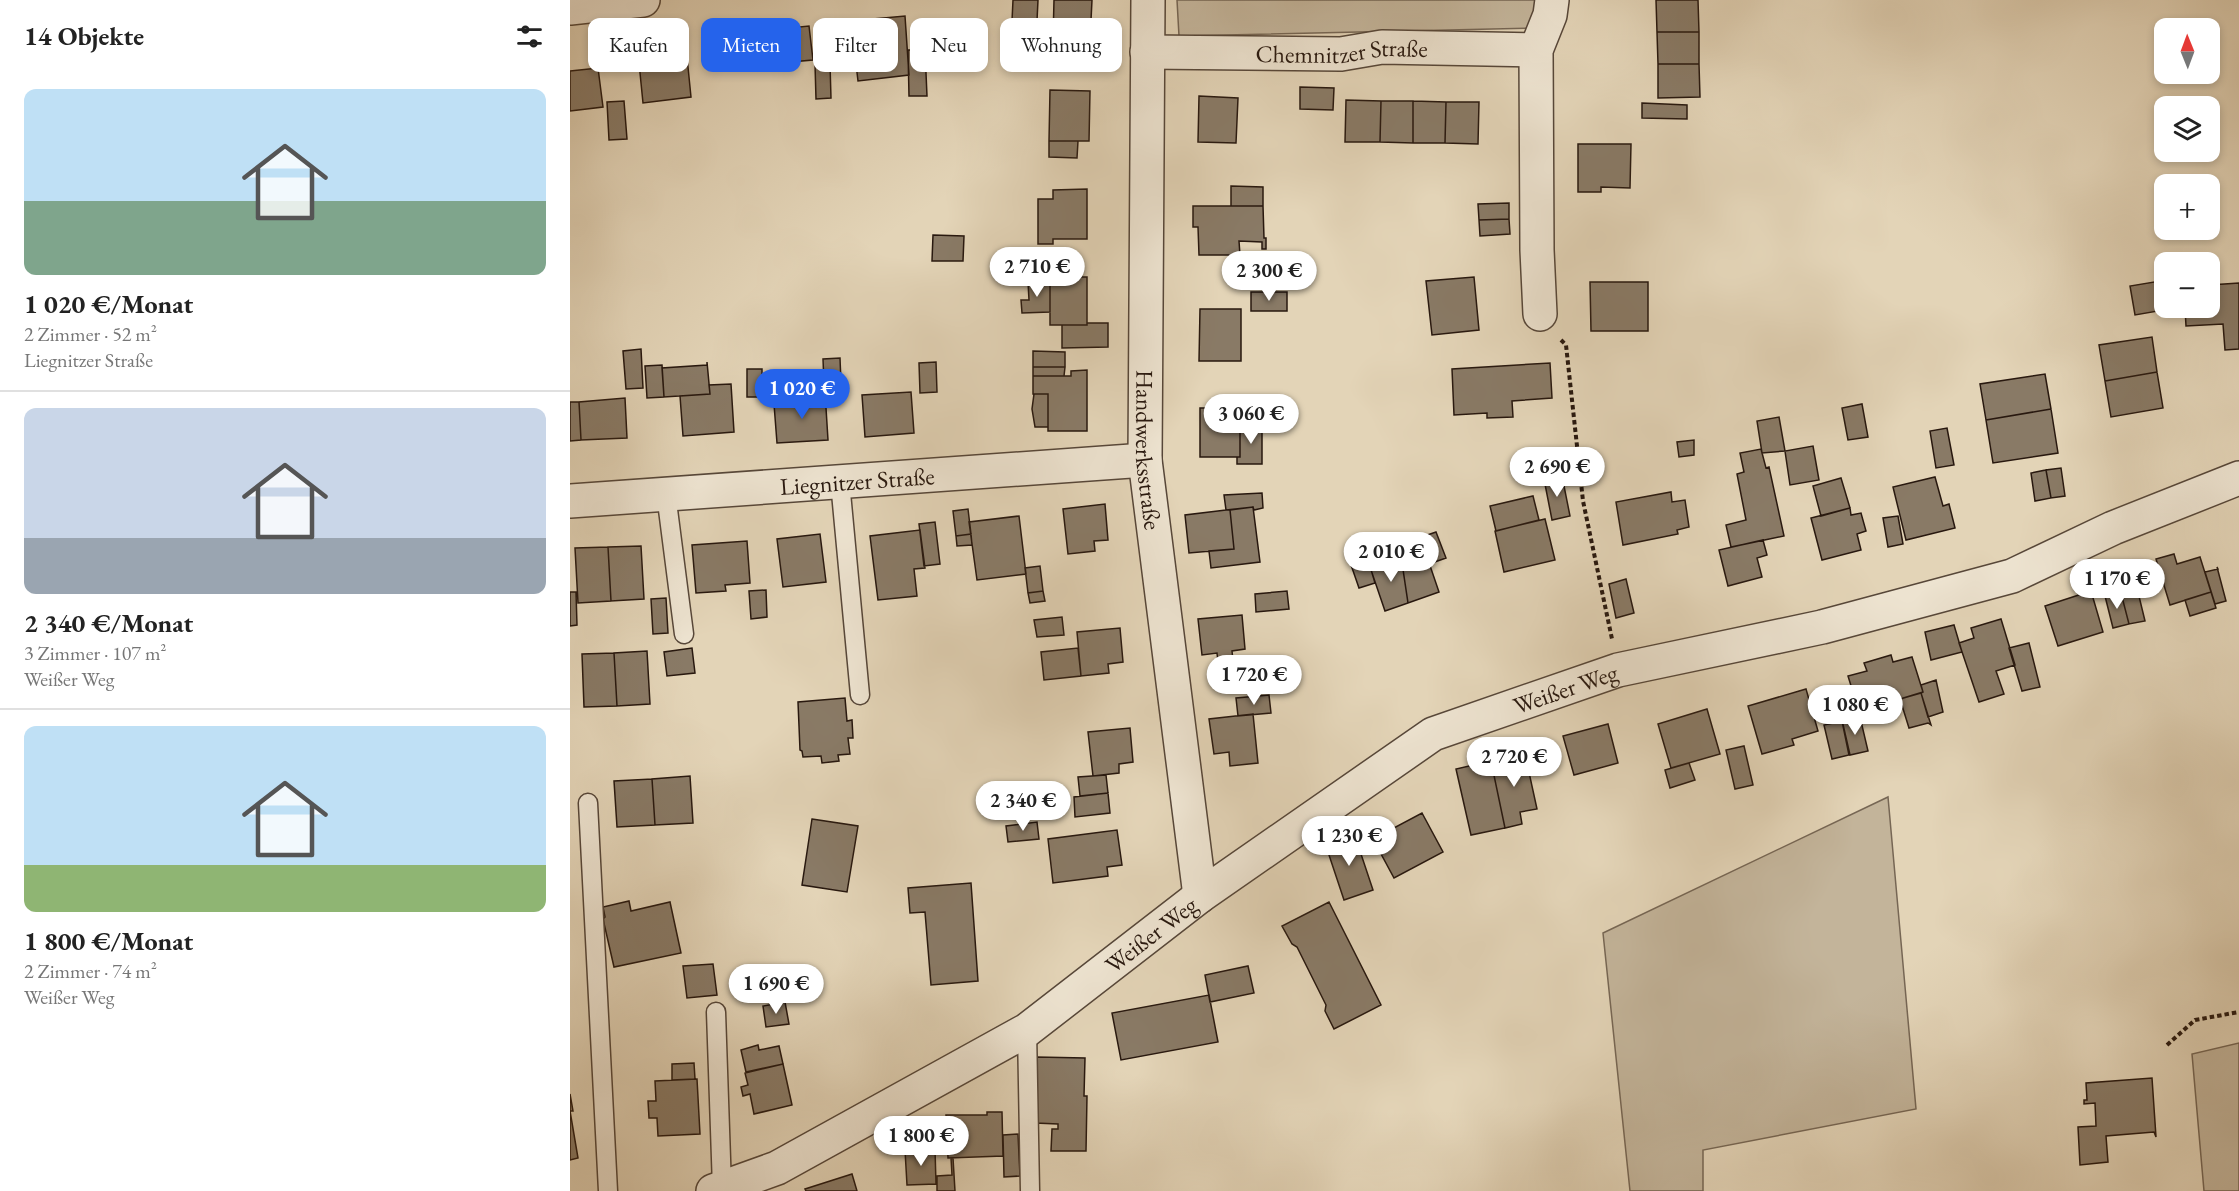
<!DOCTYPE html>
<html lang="de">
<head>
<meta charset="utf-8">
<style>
  body { margin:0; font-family:"EB Garamond",serif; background:#f6f6f6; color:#222; height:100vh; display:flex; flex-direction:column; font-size:22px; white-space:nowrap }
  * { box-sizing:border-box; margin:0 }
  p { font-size:20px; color:#767676 }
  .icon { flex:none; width:33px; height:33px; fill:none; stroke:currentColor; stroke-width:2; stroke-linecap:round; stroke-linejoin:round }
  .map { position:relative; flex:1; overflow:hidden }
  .side { display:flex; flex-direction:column; background:#fff; width:570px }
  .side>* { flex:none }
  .banner { position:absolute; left:18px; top:18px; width:570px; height:54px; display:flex; gap:12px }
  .needle { width:39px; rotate:359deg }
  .buttons { position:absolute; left:1584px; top:18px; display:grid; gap:12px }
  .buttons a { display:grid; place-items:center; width:66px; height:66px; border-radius:12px; background:#fff; box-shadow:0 3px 9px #0003; font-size:30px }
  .price { position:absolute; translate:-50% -51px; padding:0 14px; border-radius:21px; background:#fff; color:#222; font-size:20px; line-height:39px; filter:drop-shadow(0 2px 3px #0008) }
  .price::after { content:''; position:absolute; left:50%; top:36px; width:18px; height:14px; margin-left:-9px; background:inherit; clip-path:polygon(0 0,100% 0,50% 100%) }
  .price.current { background:#2563eb; color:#fff }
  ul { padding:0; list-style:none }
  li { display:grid; align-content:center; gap:12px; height:318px; padding:0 24px }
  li+li { border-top:2px solid #e0e0e0 }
  li span { display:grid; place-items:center; height:186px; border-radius:12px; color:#555 }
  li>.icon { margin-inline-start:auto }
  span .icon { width:108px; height:108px; fill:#fffc; stroke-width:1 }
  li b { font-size:26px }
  h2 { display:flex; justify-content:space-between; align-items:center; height:72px; padding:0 24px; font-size:26px }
  .tag { padding:0 21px; border-radius:12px; background:#fff; box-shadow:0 3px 9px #0003; font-size:21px; line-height:54px }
  .tag.current { background:#2563eb; color:#fff }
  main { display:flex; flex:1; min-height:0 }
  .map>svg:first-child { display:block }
  .green { fill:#c3b49a; stroke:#766654; stroke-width:1.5 }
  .building { fill:#897a66; stroke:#28180f; stroke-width:1.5 }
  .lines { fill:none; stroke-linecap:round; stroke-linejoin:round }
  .service-casing { stroke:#574739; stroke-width:21 }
  .minor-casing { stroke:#574739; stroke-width:36 }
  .path { stroke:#28180f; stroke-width:4; stroke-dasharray:4.5 3; stroke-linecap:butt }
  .service { stroke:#ede3d0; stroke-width:18 }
  .minor { stroke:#ede3d0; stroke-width:33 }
  .labels { text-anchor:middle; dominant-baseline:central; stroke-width:4.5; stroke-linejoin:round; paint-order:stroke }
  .street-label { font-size:24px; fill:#28180f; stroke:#ede3d0 }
</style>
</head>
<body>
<main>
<section class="side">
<h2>14 Objekte<svg class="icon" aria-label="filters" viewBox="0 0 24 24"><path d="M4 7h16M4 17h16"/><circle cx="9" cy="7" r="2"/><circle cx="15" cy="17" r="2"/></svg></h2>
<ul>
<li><span style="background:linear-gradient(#bfe0f5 60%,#7fa58c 0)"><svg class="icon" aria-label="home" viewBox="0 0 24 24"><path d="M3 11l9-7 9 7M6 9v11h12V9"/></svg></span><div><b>1 020 €/Monat</b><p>2 Zimmer · 52 m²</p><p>Liegnitzer Straße</p></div></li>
<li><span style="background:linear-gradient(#c9d6e8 70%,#9aa5b1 0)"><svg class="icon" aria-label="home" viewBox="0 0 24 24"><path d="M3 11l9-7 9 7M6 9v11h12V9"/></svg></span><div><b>2 340 €/Monat</b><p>3 Zimmer · 107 m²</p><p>Weißer Weg</p></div></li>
<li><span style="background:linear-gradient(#bfe0f5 75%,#8fb573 0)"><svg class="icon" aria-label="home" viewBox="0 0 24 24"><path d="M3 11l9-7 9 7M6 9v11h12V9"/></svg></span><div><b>1 800 €/Monat</b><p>2 Zimmer · 74 m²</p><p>Weißer Weg</p></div></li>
</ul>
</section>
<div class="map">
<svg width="1669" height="1191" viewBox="0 0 1669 1191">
  <rect width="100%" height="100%" fill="#e3d4b7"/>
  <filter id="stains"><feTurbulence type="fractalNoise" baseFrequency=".00333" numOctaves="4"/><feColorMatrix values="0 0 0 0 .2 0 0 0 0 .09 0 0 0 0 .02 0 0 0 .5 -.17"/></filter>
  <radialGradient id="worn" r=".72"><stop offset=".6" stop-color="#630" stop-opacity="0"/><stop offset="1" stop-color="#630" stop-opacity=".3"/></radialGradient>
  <path class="green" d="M 607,0 L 967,0 L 964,28 L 609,36 Z
    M 1318,797 L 1346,1109 L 1133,1150 L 1133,1191 L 1060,1191 L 1033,933 Z
    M 1669,1043 L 1669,1191 L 1634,1191 L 1622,1054 Z"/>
  <path class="building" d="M 443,0 L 468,0 L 467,21 L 442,21 Z
    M 484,0 L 522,0 L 520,41 L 483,40 Z
    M 1086,0 L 1128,0 L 1129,32 L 1087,32 Z
    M 335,16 L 339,75 L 288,81 L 281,21 Z
    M 239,26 L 243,60 L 209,63 L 210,67 L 192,69 L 189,31 Z
    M 1087,32 L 1129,32 L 1129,64 L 1088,64 Z
    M 338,50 L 355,50 L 357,96 L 339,96 Z
    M 117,57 L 121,97 L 73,103 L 69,63 Z
    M 245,64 L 260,64 L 261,98 L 246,99 Z
    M 1088,64 L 1129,64 L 1130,97 L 1088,98 Z
    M 28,68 L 33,107 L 0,111 L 0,71 Z
    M 730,87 L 764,88 L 763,110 L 730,109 Z
    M 480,90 L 520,91 L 519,141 L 479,141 Z
    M 629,96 L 668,98 L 666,143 L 628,142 Z
    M 776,100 L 811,101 L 810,142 L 775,142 Z
    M 54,101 L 57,139 L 39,140 L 37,102 Z
    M 811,101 L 843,101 L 843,143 L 810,142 Z
    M 843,101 L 876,102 L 875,143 L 843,143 Z
    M 876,102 L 909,102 L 908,144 L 875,143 Z
    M 1072,103 L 1117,105 L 1117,119 L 1072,118 Z
    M 479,141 L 508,141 L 507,158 L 479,157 Z
    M 1008,144 L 1061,144 L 1060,188 L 1031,187 L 1031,192 L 1008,192 Z
    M 661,186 L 693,187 L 693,206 L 661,206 Z
    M 517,189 L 517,239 L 483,239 L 483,244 L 468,244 L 468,199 L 483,199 L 483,190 Z
    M 939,203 L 939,219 L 909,220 L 908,204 Z
    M 623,206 L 693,206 L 694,238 L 696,238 L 696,249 L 692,249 L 692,242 L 669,241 L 670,255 L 629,255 L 628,227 L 623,227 Z
    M 939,219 L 940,234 L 910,236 L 909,220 Z
    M 363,235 L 394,236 L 393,261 L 362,261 Z
    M 480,277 L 517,277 L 517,325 L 480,325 Z
    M 904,277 L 909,330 L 862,335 L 856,281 Z
    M 1590,281 L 1594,310 L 1565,315 L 1560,286 Z
    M 458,282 L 480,282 L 480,312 L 452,313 L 451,300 L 459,300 Z
    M 1020,282 L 1078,282 L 1078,331 L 1021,331 Z
    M 1669,283 L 1669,349 L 1655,350 L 1653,324 L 1616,326 L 1615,308 L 1640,308 L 1640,285 Z
    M 681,292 L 717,292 L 717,311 L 681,311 Z
    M 630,309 L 671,309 L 671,361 L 629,361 Z
    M 517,323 L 538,323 L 538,347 L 492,348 L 492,325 L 517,325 Z
    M 1582,337 L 1587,372 L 1535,381 L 1529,345 Z
    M 71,349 L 73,388 L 56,389 L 53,351 Z
    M 463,351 L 495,352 L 495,367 L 463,367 Z
    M 270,358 L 271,383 L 254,384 L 253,359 Z
    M 137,362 L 140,394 L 94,397 L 92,368 L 137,365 Z
    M 366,362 L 367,392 L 350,393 L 349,363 Z
    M 980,363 L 982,398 L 942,401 L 943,417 L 917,418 L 917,413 L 884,415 L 882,369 Z
    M 92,365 L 94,397 L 77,398 L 75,366 Z
    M 463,367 L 495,367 L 494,376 L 463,376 Z
    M 177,369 L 192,369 L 192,397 L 177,397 Z
    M 517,370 L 517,431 L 478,431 L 478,394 L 463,394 L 463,376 L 501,376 L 501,371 Z
    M 1587,372 L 1593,408 L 1541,417 L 1535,381 Z
    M 1475,374 L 1481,409 L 1416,420 L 1410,384 Z
    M 161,384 L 164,432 L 113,436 L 110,396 L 140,394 L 139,385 Z
    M 255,392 L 258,440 L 207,443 L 204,404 L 233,402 L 233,393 Z
    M 341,392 L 344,433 L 295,437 L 292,395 Z
    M 464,394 L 478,394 L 478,427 L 465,427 L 462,409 Z
    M 55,398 L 57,438 L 11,440 L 9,402 Z
    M 0,402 L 9,402 L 11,440 L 0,441 Z
    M 1292,404 L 1298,437 L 1278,440 L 1272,408 Z
    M 630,408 L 670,408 L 670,457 L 630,457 Z
    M 1481,409 L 1488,453 L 1423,463 L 1416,420 Z
    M 1209,417 L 1215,451 L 1192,453 L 1187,421 Z
    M 670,425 L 692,425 L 692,464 L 667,464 L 667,457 L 670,457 Z
    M 1377,428 L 1384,465 L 1366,468 L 1360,431 Z
    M 1124,440 L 1124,455 L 1109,457 L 1107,442 Z
    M 1243,446 L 1249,480 L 1220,485 L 1215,451 Z
    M 1191,449 L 1196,468 L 1199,467 L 1214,536 L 1161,547 L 1156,525 L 1176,520 L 1167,474 L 1174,472 L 1170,453 Z
    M 1491,468 L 1495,496 L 1481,498 L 1476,470 Z
    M 1476,470 L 1481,498 L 1465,501 L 1461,473 Z
    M 992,476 L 1000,516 L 982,520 L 974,479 Z
    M 1365,477 L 1373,506 L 1379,504 L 1385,528 L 1336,540 L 1323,487 Z
    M 1271,478 L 1280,508 L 1251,516 L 1243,486 Z
    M 1101,492 L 1102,502 L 1115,500 L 1119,527 L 1107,530 L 1108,534 L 1053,545 L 1046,502 Z
    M 692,493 L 693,508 L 684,510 L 683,507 L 656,510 L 654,495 Z
    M 963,496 L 969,520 L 926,531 L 920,506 Z
    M 535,504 L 538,540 L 524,541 L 525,551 L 498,554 L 493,509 Z
    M 683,507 L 690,562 L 641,568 L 639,551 L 664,549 L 660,510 Z
    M 1280,508 L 1281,515 L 1291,513 L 1296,531 L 1287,534 L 1291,550 L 1252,560 L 1241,518 Z
    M 398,509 L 401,534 L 386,536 L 383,511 Z
    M 656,510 L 660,510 L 664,549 L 619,553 L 615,515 Z
    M 449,516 L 456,574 L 407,580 L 399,522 Z
    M 1328,516 L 1333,544 L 1318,547 L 1313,518 Z
    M 975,519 L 985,560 L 934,572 L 925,531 Z
    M 365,522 L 370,564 L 354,566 L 349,524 Z
    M 350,530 L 355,568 L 344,569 L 347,596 L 308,600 L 300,536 Z
    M 866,532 L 876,558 L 859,564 L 854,548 L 847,550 L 843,540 Z
    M 250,534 L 256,582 L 213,587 L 207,539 Z
    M 401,534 L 402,545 L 387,546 L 386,536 Z
    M 1193,540 L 1197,555 L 1187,558 L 1192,577 L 1158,586 L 1149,550 Z
    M 177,541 L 180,583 L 155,585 L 156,591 L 126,593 L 122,545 Z
    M 71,546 L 74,599 L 41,601 L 38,547 Z
    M 38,547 L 41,601 L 8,603 L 5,548 Z
    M 854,548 L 869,592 L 838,603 L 831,556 Z
    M 1604,554 L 1607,564 L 1630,557 L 1641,592 L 1600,605 L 1586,559 Z
    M 797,556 L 805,583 L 789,588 L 780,562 Z
    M 831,556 L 838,603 L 815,611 L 800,567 Z
    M 470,566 L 473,591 L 458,593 L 455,568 Z
    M 1647,567 L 1656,601 L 1645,604 L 1635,572 L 1648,569 Z
    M 1056,579 L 1064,613 L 1046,618 L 1039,584 Z
    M 1567,588 L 1575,621 L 1559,624 L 1551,593 Z
    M 196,590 L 197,617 L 181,619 L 179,591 Z
    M 473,591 L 475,601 L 460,603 L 458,593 Z
    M 717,591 L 719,609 L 686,612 L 685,594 Z
    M 1521,591 L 1533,632 L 1488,646 L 1475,606 Z
    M 0,592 L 6,592 L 7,625 L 0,626 Z
    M 1641,592 L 1646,608 L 1620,616 L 1615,600 Z
    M 1551,593 L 1559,624 L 1543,628 L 1535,596 Z
    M 96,598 L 98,633 L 83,634 L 81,599 Z
    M 672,615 L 675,649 L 662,651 L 663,660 L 648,662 L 647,653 L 632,655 L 628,619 Z
    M 492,617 L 494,635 L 467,637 L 464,620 Z
    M 1431,619 L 1445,665 L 1426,671 L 1434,694 L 1409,702 L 1389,643 L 1404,638 L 1401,628 Z
    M 1384,625 L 1392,652 L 1361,660 L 1355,632 Z
    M 550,628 L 553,662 L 538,664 L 539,673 L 511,676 L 507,632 Z
    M 1459,643 L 1470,687 L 1452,691 L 1439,648 Z
    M 122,648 L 125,673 L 97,676 L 94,652 Z
    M 508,648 L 511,676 L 474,680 L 471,652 Z
    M 77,651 L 80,704 L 47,706 L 44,653 Z
    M 44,653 L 47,706 L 14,707 L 12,654 Z
    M 1321,655 L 1323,662 L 1342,657 L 1353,692 L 1307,706 L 1308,711 L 1290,715 L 1278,676 L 1297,671 L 1294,663 Z
    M 1366,680 L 1373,712 L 1358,717 L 1351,693 L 1353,692 L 1351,685 Z
    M 1236,689 L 1248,731 L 1222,739 L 1224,745 L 1192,754 L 1178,706 Z
    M 1351,693 L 1361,725 L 1358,723 L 1339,728 L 1330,699 Z
    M 699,695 L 701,713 L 668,716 L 666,698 Z
    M 275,698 L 277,721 L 282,720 L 283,738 L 278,738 L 280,754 L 268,755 L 269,761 L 252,763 L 251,756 L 233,757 L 232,751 L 230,750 L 228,702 Z
    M 1137,709 L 1150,754 L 1101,768 L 1088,724 Z
    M 683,714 L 688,763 L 660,766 L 659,752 L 644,754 L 639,719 Z
    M 1290,717 L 1298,751 L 1280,755 L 1272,720 Z
    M 1272,721 L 1279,755 L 1262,759 L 1254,725 Z
    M 1038,724 L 1048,763 L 1004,775 L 993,736 Z
    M 560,728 L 563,762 L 549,764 L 549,773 L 523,776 L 518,732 Z
    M 1174,746 L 1183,785 L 1165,789 L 1156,750 Z
    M 955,754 L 967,809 L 950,812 L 952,824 L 935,828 L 921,761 Z
    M 921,761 L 935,828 L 901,835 L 886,769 Z
    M 1119,763 L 1125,780 L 1100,788 L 1095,770 Z
    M 536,775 L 538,793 L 510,796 L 508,777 Z
    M 120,776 L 123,823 L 85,825 L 82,779 Z
    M 82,779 L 85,825 L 47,827 L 44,781 Z
    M 538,793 L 540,813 L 505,817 L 504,797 Z
    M 852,813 L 873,852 L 824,878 L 803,839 Z
    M 242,819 L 288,826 L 277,892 L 232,885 Z
    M 467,822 L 469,839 L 438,842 L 436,826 Z
    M 547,830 L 552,865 L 537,867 L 538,876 L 483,883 L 478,839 Z
    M 784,833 L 803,890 L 774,900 L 755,843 Z
    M 401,883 L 408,981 L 361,985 L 355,912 L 340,913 L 338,888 Z
    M 59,901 L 61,911 L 100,902 L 111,953 L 44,967 L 33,919 L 35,917 L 33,907 Z
    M 759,902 L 811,1005 L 764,1029 L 755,1011 L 756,1005 L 727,947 L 722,944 L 712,926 Z
    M 143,964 L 147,995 L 117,998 L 113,966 Z
    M 678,966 L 684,993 L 640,1002 L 635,975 Z
    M 639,995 L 648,1042 L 551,1060 L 542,1013 Z
    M 215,1002 L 219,1024 L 196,1027 L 193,1006 Z
    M 188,1045 L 189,1050 L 209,1046 L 213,1064 L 176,1072 L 171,1050 Z
    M 466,1057 L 515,1058 L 514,1096 L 517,1096 L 516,1151 L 481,1151 L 482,1129 L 488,1129 L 488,1124 L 465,1123 Z
    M 124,1063 L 125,1079 L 102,1080 L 102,1064 Z
    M 213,1064 L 222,1105 L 184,1114 L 180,1094 L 173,1096 L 171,1087 L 178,1085 L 175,1073 Z
    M 1582,1078 L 1586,1137 L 1584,1132 L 1536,1136 L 1538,1162 L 1510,1165 L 1508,1127 L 1526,1126 L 1525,1103 L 1514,1104 L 1514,1100 L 1517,1100 L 1516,1083 Z
    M 127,1079 L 130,1134 L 88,1136 L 87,1118 L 79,1118 L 78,1101 L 86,1101 L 85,1081 Z
    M 0,1094 L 3,1111 L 0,1111 L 8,1158 L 0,1160 Z
    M 417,1112 L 432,1112 L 433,1156 L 378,1158 L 376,1115 L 417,1115 Z
    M 448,1134 L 450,1176 L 434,1177 L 433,1135 Z
    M 365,1149 L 366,1184 L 337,1185 L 335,1150 Z
    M 381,1158 L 383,1158 L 385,1191 L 367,1191 L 367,1176 L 382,1175 Z
    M 282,1174 L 287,1191 L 236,1191 L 235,1189 Z"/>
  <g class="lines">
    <g class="service-casing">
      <path id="service" d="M 270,482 L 290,695
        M 96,494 L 114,634
        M 18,803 L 38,1191
        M 146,1012 L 152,1188
        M 457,1030 L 460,1191"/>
    </g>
    <g class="minor-casing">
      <g id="minor">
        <path id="s1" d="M 578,0 L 575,460 L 630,896"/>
        <path d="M 0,8 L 73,0"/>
        <path id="s2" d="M 577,52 L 771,54 L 812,47 L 966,50"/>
        <path d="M 970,314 L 967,250 L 966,50 L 980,15 L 982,0"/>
        <path id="s3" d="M 0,501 L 575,460"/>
        <path id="s4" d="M 143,1191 L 207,1168 L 457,1030 L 630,896 L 863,734 L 1048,670 L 1252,627 L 1442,576 L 1543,528 L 1669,478"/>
      </g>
    </g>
    <path class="path" d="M 991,340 L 996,345 L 1013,501 L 1042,639
      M 1597,1045 L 1625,1020 L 1669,1012"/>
    <use href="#service" class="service"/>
    <use href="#minor" class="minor"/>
  </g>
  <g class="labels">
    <g class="street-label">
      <text stroke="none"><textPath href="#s2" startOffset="195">Chemnitzer Straße</textPath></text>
      <text stroke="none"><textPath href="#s1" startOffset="450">Handwerksstraße</textPath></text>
      <text stroke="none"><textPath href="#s3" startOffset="288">Liegnitzer Straße</textPath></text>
      <text stroke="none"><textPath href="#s4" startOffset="996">Weißer Weg</textPath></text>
      <text stroke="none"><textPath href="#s4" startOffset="510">Weißer Weg</textPath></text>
    </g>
  </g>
  <rect width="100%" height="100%" filter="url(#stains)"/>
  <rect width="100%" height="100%" fill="url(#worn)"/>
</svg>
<div class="buttons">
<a><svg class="needle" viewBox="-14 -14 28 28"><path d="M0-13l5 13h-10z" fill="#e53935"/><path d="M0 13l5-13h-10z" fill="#767676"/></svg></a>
<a><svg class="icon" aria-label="layers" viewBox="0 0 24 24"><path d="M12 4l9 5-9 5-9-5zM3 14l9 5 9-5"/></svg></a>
<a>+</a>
<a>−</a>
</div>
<b class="price" style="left:467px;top:298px">2 710 €</b>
<b class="price" style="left:699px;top:302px">2 300 €</b>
<b class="price current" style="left:232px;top:420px">1 020 €</b>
<b class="price" style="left:681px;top:445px">3 060 €</b>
<b class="price" style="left:987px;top:498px">2 690 €</b>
<b class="price" style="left:821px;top:583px">2 010 €</b>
<b class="price" style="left:1547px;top:610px">1 170 €</b>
<b class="price" style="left:684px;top:706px">1 720 €</b>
<b class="price" style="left:1285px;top:736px">1 080 €</b>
<b class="price" style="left:944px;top:788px">2 720 €</b>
<b class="price" style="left:453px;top:832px">2 340 €</b>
<b class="price" style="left:779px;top:867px">1 230 €</b>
<b class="price" style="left:206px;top:1015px">1 690 €</b>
<b class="price" style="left:351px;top:1167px">1 800 €</b>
<div class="banner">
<a class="tag">Kaufen</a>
<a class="tag current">Mieten</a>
<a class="tag">Filter</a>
<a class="tag">Neu</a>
<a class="tag">Wohnung</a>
</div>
</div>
</main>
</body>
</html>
